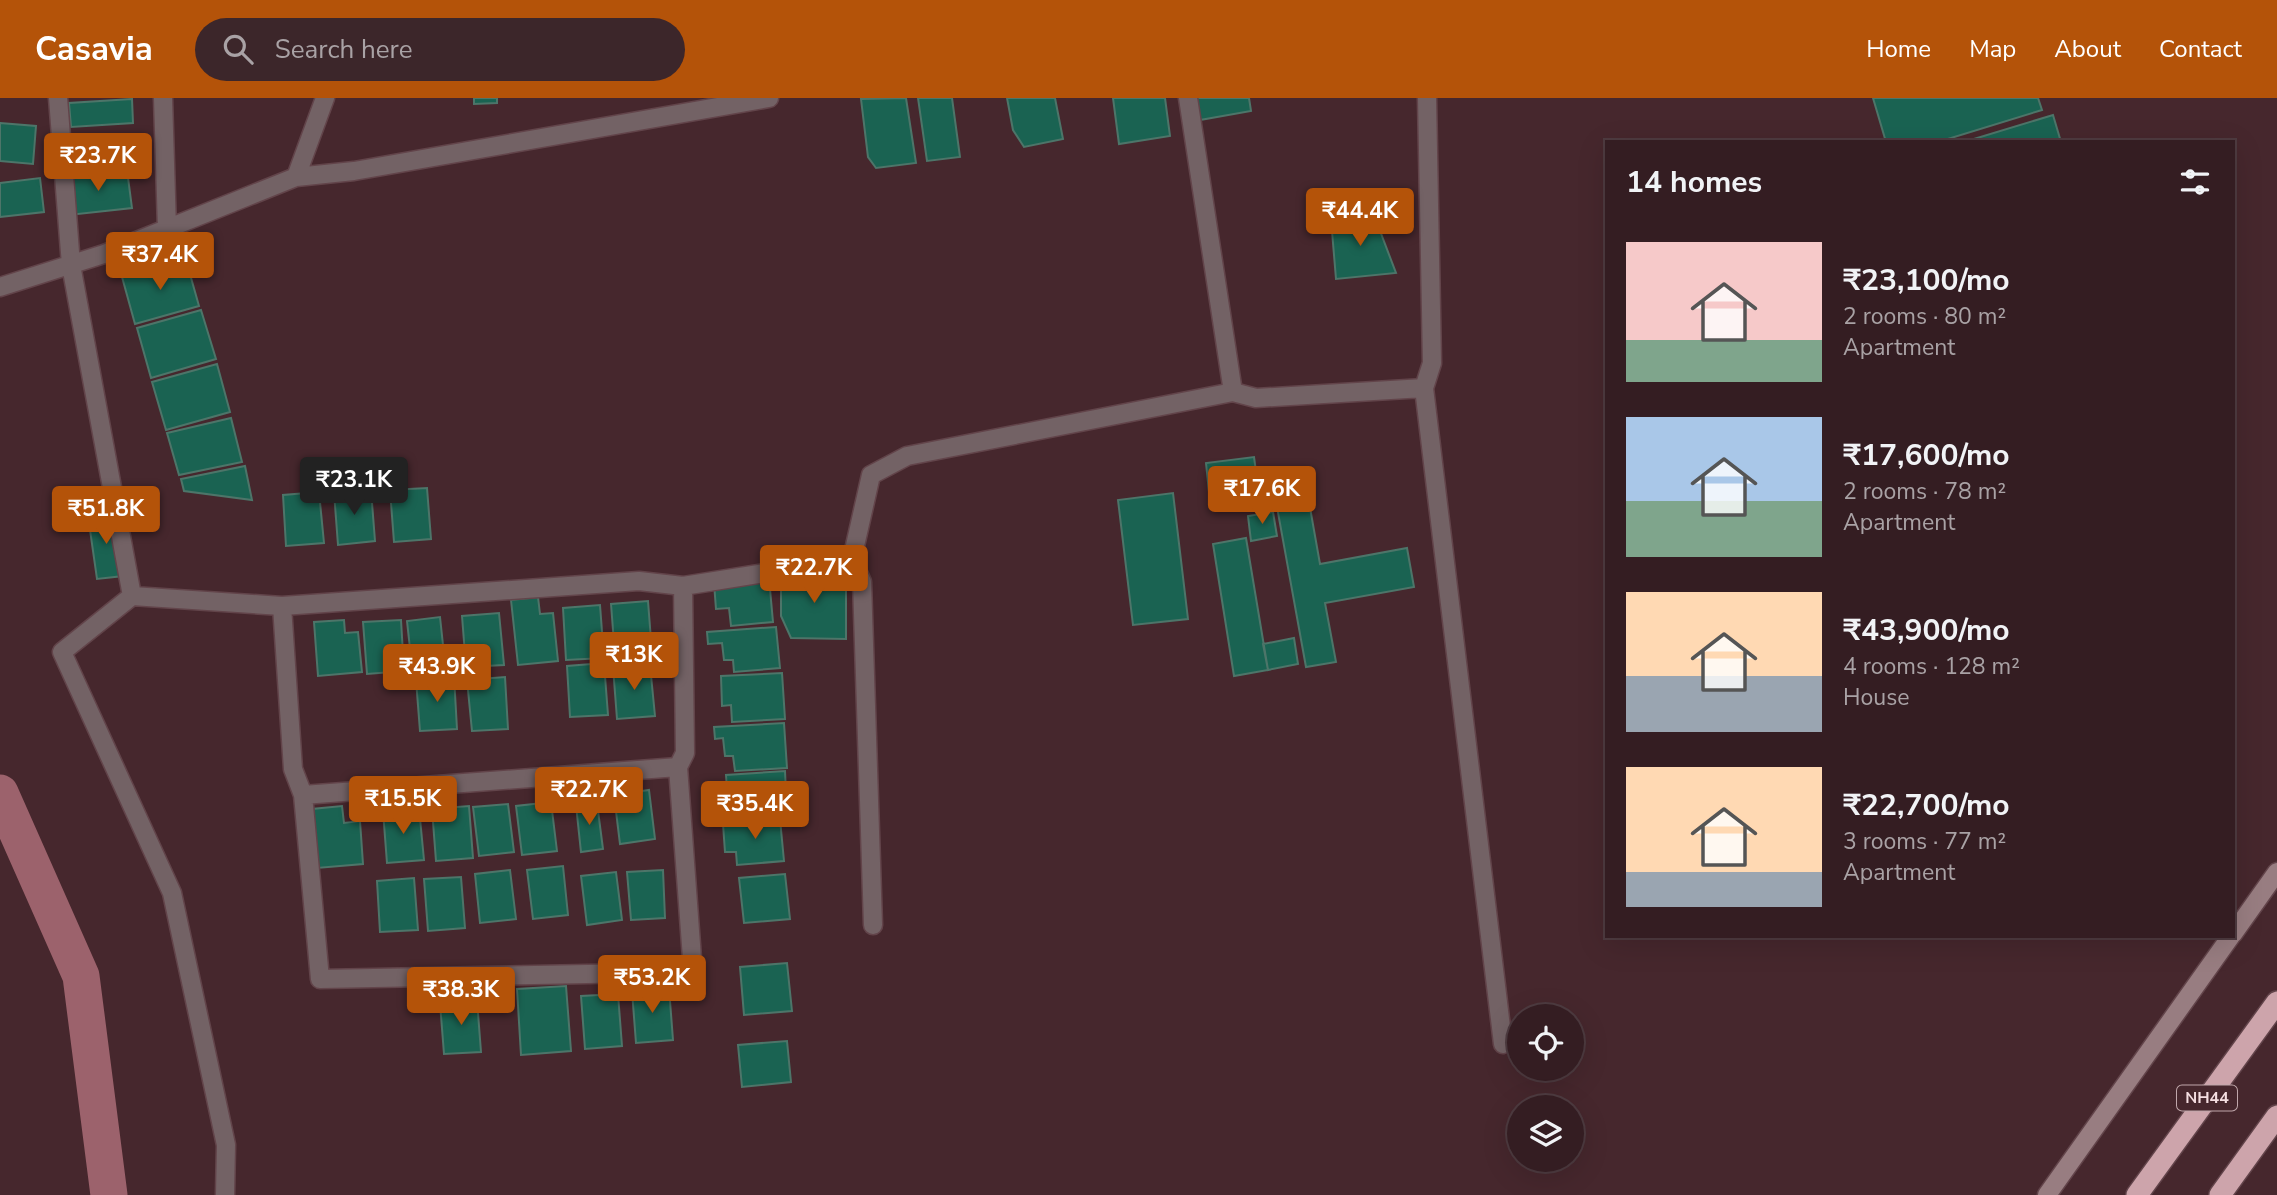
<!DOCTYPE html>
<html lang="en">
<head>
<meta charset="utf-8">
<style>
  body { margin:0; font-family:"Nunito Sans",sans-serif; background:#3c262a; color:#f1f3f6; height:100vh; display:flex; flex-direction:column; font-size:26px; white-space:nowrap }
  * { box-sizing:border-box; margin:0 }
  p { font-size:23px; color:#a9a2a5 }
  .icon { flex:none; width:38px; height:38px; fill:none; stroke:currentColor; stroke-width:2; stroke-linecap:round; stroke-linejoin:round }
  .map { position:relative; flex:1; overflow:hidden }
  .panel { position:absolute; left:1605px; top:42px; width:630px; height:798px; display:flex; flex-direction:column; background:#341d22; border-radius:0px; box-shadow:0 7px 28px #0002,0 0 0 2px #4e3b40 }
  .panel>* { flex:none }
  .fabs { position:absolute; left:1507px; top:906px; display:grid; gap:14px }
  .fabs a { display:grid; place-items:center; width:77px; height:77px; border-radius:50%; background:#341d22; box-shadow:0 7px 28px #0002,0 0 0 2px #4e3b40; font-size:35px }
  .price { position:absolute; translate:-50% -60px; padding:0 16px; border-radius:7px; background:#b45309; color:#fff; font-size:23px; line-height:46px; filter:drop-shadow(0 2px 4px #0008) }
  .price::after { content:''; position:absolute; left:50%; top:42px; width:21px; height:16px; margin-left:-10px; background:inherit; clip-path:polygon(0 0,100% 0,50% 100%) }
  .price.selected { background:#222; color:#fff }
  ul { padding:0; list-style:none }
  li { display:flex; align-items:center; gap:21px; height:175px; padding:0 21px }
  li span { display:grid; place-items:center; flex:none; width:196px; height:140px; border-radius:0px; color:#555 }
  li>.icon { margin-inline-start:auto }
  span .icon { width:84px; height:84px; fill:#fffc; stroke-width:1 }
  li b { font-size:30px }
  h2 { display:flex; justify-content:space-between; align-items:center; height:84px; padding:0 21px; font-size:30px }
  header { display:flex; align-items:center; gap:42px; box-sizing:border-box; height:98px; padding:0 35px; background:#b45309; color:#fff }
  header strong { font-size:33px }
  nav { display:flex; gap:38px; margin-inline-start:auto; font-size:24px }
  .search { width:490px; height:63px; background:#3c262a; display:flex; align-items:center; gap:18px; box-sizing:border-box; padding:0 24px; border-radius:38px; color:#a9a2a5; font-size:26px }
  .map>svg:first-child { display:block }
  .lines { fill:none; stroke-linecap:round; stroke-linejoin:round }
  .canal { stroke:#9c626c; stroke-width:37 }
  .building { fill:#1a6352; stroke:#4d7569; stroke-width:2 }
  .street-casing { stroke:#62444a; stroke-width:21 }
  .secondary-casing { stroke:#62444a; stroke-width:21 }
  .highway-casing { stroke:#62444a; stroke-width:24 }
  .street { stroke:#736265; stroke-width:18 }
  .secondary { stroke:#987d81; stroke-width:18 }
  .highway { stroke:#cda4ab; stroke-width:21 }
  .labels { text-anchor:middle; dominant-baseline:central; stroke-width:5; stroke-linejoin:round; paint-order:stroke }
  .shield { fill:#46272d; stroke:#c0a7ab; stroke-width:2 }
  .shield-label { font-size:16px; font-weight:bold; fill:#f4dee1 }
</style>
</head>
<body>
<header>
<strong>Casavia</strong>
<div class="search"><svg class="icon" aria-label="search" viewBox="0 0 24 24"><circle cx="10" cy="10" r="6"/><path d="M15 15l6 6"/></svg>Search here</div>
<nav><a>Home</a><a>Map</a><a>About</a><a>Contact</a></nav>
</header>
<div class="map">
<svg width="2277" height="1097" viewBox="0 0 2277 1097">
  <rect width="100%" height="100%" fill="#46272d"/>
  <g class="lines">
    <path class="canal" d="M 0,695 L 81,878 L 109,1097"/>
  </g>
  <path class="building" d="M 474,0 L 497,0 L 497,5 L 474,6 Z
    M 906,0 L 916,65 L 876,70 L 868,59 L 861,1 Z
    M 918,0 L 952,0 L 960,59 L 927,63 Z
    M 1007,0 L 1055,0 L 1063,41 L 1024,49 L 1013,32 Z
    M 1113,0 L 1165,0 L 1170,38 L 1119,46 Z
    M 1197,0 L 1249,0 L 1251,13 L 1200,22 Z
    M 1873,0 L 2038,0 L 2042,12 L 1938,44 L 1886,44 Z
    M 132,1 L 133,25 L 71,29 L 69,5 Z
    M 2053,17 L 2061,44 L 1964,44 Z
    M 0,25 L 36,28 L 33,66 L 0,63 Z
    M 132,37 L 133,68 L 72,69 L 71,38 Z
    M 127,72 L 132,110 L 69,117 L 65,79 Z
    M 40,80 L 44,114 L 0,119 L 0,85 Z
    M 1374,117 L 1396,175 L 1336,181 L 1331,121 Z
    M 186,162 L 199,208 L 135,226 L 122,179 Z
    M 201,212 L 216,261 L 151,280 L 137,230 Z
    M 217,266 L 230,314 L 166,332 L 152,284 Z
    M 231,320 L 242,364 L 179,377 L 167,335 Z
    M 1254,359 L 1258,388 L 1209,394 L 1206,365 Z
    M 245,368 L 252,402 L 184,393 L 181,381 Z
    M 427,390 L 431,441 L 394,444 L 390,392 Z
    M 371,392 L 375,443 L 338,447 L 334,394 Z
    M 319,394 L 324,445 L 286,448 L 283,397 Z
    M 1173,395 L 1188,521 L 1133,527 L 1118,402 Z
    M 1309,404 L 1320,466 L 1407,450 L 1414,489 L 1325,505 L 1336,564 L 1306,569 L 1277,409 Z
    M 1273,414 L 1277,438 L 1251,443 L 1248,418 Z
    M 114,415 L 123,478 L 97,481 L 88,418 Z
    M 1246,440 L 1268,572 L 1234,578 L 1213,446 Z
    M 781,474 L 846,475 L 846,541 L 791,540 L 781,518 Z
    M 769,480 L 773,524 L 731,528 L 729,510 L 716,511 L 714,485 Z
    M 538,499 L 540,516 L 553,515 L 558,563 L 518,567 L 511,502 Z
    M 648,503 L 652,555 L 615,558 L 611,506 Z
    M 600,507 L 604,560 L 566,562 L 563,510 Z
    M 499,515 L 504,567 L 466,569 L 462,518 Z
    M 440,519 L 446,575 L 413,578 L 407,523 Z
    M 344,522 L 345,535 L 358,534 L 362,574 L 318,578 L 314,524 Z
    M 401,522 L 404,573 L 367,576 L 363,524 Z
    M 776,529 L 780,570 L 734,574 L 733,562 L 724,562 L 722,545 L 708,546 L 707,534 Z
    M 1294,540 L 1298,566 L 1268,572 L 1263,546 Z
    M 604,565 L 608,617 L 570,619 L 567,568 Z
    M 650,567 L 655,618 L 617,621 L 613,569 Z
    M 782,575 L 785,621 L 732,624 L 731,607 L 722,608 L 721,578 Z
    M 454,578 L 457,631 L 420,633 L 416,582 Z
    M 505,579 L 508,631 L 472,633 L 467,582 Z
    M 784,625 L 787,670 L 735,673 L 733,658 L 725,658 L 723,640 L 715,641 L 714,629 Z
    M 785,673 L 787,716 L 741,719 L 740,706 L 728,707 L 726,677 Z
    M 649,692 L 655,741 L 620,746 L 614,697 Z
    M 551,704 L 557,753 L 522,757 L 516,708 Z
    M 597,705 L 603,751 L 581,754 L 576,707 Z
    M 508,706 L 514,754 L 479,758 L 473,709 Z
    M 342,708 L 344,725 L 360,723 L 363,766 L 317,770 L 312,711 Z
    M 469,708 L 473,760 L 436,763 L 432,711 Z
    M 419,710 L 424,762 L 387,765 L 383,713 Z
    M 780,721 L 784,763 L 737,767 L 736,754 L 725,754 L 723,726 Z
    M 563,768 L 568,817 L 533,821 L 527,772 Z
    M 510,772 L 516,821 L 480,825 L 475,776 Z
    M 663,772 L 665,820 L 631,822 L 627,774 Z
    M 616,774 L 622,822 L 587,827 L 581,778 Z
    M 785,776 L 790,821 L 744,825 L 739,780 Z
    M 461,779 L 465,830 L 428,833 L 424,781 Z
    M 414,780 L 418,832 L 380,834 L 377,783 Z
    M 787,865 L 792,913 L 744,917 L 740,869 Z
    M 566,888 L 571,953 L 521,957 L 517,891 Z
    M 669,890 L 673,942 L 636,945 L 632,893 Z
    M 618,896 L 622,948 L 585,951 L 581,898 Z
    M 477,902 L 481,954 L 444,956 L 440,905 Z
    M 787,943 L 791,984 L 742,989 L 738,947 Z"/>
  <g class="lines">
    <g class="street-casing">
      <path id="street" d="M 58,0 L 71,167 L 132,498
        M 163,0 L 167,131
        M 1188,0 L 1233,294
        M 1427,0 L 1432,265 L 1424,290 L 1503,946
        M 296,79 L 325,0
        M 0,189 L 104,156 L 296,79 L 354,73 L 769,0
        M 282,508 L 293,671 L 303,697 L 320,881 L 693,874 L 678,669 L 685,655 L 683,488
        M 303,697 L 678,669
        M 873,827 L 862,484 L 852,461 L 871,377 L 907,358 L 1233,294 L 1256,300 L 1424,290
        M 225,1097 L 226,1047 L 172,795 L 62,554 L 132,498 L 282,508 L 639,483 L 683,488 L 852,461"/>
    </g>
    <g class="secondary-casing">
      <path id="secondary" d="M 2233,836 L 2277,774
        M 2047,1097 L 2231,838"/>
    </g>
    <g class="highway-casing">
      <path id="highway" d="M 2137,1097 L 2277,904
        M 2220,1097 L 2277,1018"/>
    </g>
    <use href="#street" class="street"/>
    <use href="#secondary" class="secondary"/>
    <use href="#highway" class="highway"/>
  </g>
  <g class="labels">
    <rect class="shield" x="2177" y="987.5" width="60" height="25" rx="5"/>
    <g class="shield-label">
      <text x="2207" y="1000">NH44</text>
    </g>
  </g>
</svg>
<div class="fabs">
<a><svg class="icon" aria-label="locate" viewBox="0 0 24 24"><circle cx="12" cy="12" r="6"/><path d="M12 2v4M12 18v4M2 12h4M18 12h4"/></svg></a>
<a><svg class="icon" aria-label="layers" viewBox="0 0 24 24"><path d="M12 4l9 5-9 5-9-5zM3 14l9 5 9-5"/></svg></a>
</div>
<b class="price" style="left:98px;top:95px">₹23.7K</b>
<b class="price" style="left:1360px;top:150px">₹44.4K</b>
<b class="price" style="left:160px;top:194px">₹37.4K</b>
<b class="price selected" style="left:354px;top:419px">₹23.1K</b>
<b class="price" style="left:1262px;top:428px">₹17.6K</b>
<b class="price" style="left:106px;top:448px">₹51.8K</b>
<b class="price" style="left:814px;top:507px">₹22.7K</b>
<b class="price" style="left:634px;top:594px">₹13K</b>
<b class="price" style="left:437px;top:606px">₹43.9K</b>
<b class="price" style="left:589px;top:729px">₹22.7K</b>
<b class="price" style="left:403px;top:738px">₹15.5K</b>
<b class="price" style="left:755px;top:743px">₹35.4K</b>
<b class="price" style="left:652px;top:917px">₹53.2K</b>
<b class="price" style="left:461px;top:929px">₹38.3K</b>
<section class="panel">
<h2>14 homes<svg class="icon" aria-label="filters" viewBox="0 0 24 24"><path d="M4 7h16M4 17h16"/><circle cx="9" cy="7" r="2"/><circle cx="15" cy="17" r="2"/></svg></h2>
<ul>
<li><span style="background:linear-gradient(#f6c9c9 70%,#7fa58c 0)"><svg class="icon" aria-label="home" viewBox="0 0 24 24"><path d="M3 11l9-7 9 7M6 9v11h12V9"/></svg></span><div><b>₹23,100/mo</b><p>2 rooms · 80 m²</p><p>Apartment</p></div></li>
<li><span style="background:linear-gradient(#a9c7e8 60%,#7fa58c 0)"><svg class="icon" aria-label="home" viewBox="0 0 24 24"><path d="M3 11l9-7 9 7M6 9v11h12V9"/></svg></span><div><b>₹17,600/mo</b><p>2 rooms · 78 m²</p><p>Apartment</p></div></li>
<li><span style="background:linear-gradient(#ffd9b3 60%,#9aa5b1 0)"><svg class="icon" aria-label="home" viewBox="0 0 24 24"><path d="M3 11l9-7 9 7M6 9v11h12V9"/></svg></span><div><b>₹43,900/mo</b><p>4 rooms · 128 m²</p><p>House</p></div></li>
<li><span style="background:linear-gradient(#ffd9b3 75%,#9aa5b1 0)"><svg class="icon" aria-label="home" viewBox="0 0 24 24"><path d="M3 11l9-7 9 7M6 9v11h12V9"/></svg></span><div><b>₹22,700/mo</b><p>3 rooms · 77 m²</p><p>Apartment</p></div></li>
</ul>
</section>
</div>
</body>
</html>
